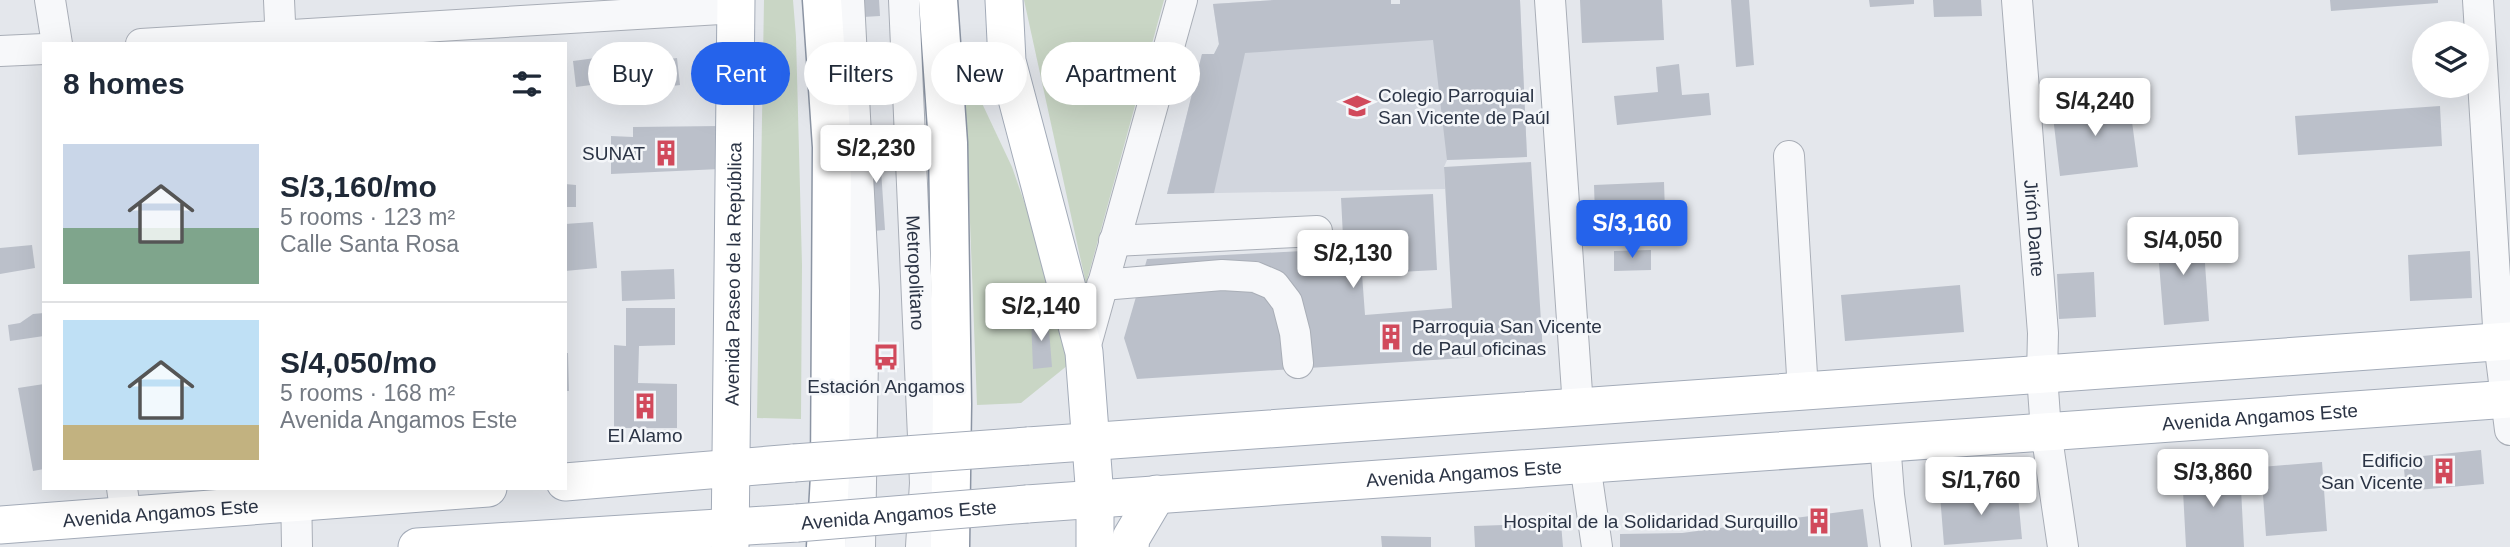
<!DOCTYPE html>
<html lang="en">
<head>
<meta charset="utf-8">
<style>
  body { margin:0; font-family:Arial,sans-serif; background:#f2f2f3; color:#1f2937; height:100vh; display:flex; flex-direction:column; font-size:26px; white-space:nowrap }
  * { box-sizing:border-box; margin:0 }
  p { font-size:23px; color:#747a83 }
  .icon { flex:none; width:38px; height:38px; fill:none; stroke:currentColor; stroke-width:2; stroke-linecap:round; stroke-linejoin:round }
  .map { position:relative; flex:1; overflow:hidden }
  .drawer { position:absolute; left:42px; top:42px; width:525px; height:448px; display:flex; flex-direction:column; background:#fff; border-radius:0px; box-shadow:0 7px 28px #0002 }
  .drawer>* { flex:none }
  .top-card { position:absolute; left:588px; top:42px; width:665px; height:63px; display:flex; gap:14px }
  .tools { position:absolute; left:2412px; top:21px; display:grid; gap:14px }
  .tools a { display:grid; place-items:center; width:77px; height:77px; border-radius:50%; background:#fff; box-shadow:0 7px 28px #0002; font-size:35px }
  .price { position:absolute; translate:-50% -60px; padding:0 16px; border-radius:7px; background:#fff; color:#222; font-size:23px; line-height:46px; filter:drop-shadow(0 2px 4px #0008) }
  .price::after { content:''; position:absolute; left:50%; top:42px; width:21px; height:16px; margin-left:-10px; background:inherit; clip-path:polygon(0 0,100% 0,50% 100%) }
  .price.on { background:#2563eb; color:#fff }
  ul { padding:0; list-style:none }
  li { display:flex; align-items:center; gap:21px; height:175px; padding:0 21px }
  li+li { border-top:2px solid #e0e1e3 }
  li span { display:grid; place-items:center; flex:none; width:196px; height:140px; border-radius:0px; color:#555 }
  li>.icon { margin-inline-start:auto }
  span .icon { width:84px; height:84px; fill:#fffc; stroke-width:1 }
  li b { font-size:30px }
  h2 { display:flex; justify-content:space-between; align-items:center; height:84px; padding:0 21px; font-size:30px }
  .chip { padding:0 24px; border-radius:32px; background:#fff; box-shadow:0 7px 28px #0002; font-size:24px; line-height:63px }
  .chip.on { background:#2563eb; color:#fff }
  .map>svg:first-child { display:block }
  .built { fill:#d2d6de }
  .green { fill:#c9d6c5 }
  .building { fill:#bbc0ca }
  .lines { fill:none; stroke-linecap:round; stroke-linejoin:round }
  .minor-casing { stroke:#a9aeb7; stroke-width:32 }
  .major-casing { stroke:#a3abb8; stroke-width:39 }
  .highway-casing { stroke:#8b94a3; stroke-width:41 }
  .minor { stroke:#f7f8fa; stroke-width:30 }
  .major { stroke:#fff; stroke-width:37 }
  .highway { stroke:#fff; stroke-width:38 }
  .major-bridge-casing { stroke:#a3abb8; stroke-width:39; stroke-linecap:butt }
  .major-bridge { stroke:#fff; stroke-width:37 }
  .labels { text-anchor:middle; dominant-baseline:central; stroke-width:5; stroke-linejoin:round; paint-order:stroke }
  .poi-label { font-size:19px; fill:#2b3445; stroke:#f4f6f9; text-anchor:end }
  .street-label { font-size:19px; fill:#2b3445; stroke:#f4f6f9 }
</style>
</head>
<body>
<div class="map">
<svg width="2510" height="547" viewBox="0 0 2510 547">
  <rect width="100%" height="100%" fill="#e4e7ec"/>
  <path class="built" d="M 1274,0 L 1391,0 L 1391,4 L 1400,4 L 1400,0 L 1520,0 L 1527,157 L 1447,160 L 1444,167 L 1445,189 L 1167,194 L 1202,54 L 1214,54 L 1219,45 L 1213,4 Z"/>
  <path class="green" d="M 764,0 L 793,0 L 796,37 L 802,265 L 801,419 L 757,418 Z
    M 1024,0 L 1164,0 L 1086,284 Z
    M 964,65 L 1012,167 L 1040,247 L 1068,365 L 1021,403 L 977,405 Z"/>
  <path class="building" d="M 862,0 L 879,0 L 880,16 L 863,17 Z
    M 1274,0 L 1391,0 L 1391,4 L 1400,4 L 1400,0 L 1520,0 L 1527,157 L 1447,160 L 1433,40 L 1245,53 L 1214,193 L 1167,194 L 1202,54 L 1214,54 L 1219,44 L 1213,4 Z
    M 1580,0 L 1662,0 L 1664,40 L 1582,43 Z
    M 1731,0 L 1749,0 L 1754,65 L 1736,67 Z
    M 1869,0 L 1914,0 L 1914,4 L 1870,7 Z
    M 1933,0 L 1981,0 L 1982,16 L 1934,17 Z
    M 2330,0 L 2438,0 L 2438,3 L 2331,11 Z
    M 603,57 L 606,83 L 576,87 L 573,61 Z
    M 677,58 L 680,85 L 650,89 L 647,62 Z
    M 1679,64 L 1682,95 L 1709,93 L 1711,115 L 1617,125 L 1614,96 L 1658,92 L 1656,67 Z
    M 2129,99 L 2138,167 L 2060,176 L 2052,108 Z
    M 2440,106 L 2442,146 L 2298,155 L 2295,116 Z
    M 721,126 L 720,169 L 611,174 L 611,136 L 633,137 L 633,127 Z
    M 868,139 L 879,139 L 885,230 L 873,231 Z
    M 1531,162 L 1543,353 L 1137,379 L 1124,338 L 1147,259 L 1321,250 L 1323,276 L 1345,275 L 1341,198 L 1433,194 L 1437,270 L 1362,274 L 1365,315 L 1452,308 L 1444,167 Z
    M 1664,182 L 1665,212 L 1595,215 L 1594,185 Z
    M 565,184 L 576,185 L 576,207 L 565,207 Z
    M 2188,221 L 2189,236 L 2203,235 L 2209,321 L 2164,325 L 2157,239 L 2176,237 L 2174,223 Z
    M 593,222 L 597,268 L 565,271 L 565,224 Z
    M 32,245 L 35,268 L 0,274 L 0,248 Z
    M 1651,250 L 1651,270 L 1614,271 L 1614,251 Z
    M 2470,251 L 2472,298 L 2410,301 L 2408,255 Z
    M 674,269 L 675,299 L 622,301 L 621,271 Z
    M 2094,272 L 2096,317 L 2059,319 L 2057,274 Z
    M 1960,285 L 1964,332 L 1845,341 L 1841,295 Z
    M 626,308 L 675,308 L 675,345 L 639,346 L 638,383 L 677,384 L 677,428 L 614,428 L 614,345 L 626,346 Z
    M 44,313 L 44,336 L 10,341 L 8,325 L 20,323 L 33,314 Z
    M 1031,317 L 1048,317 L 1052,367 L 1033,369 Z
    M 565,353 L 568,353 L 569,391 L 565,391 Z
    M 44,384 L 44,469 L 33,471 L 18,388 Z
    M 2481,450 L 2484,484 L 2406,491 L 2403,458 Z
    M 2322,462 L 2327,531 L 2266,536 L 2261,467 Z
    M 2240,469 L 2244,547 L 2186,547 L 2182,472 Z
    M 2006,489 L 2018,496 L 2022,539 L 1944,545 L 1940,495 Z
    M 1863,509 L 1868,547 L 1620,547 L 1620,534 L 1682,533 Z
    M 1561,523 L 1563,547 L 1475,547 L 1474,526 Z
    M 1381,536 L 1431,537 L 1431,547 L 1382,547 Z"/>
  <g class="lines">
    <g class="minor-casing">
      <g id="minor">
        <path d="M 50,0 L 57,44"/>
        <path d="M 279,0 L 281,44"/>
        <path d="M 849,0 L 864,291 L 860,547"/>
        <path id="s1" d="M 904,0 L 925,483 L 921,547"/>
        <path d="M 1550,0 L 1578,407"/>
        <path id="s2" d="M 2017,0 L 2043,333 L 2042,375 L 2046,431 L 2063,547"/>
        <path d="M 2478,0 L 2499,342 L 2510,430"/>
        <path d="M 141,44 L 737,8"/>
        <path d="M 0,51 L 44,49"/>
        <path d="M 1789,156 L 1803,392"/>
        <path d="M 1114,241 L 1317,231"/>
        <path d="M 1102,285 L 1222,275 L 1255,277 L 1274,285 L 1287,302 L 1295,333 L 1298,363"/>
        <path d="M 1084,352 L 1182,0"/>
        <path d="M 1885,442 L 1889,495 L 1896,547"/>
        <path d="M 1585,464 L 1597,547"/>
        <path d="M 122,488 L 126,516"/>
        <path d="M 296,488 L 297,547"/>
      </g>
    </g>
    <g class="major-casing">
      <g id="major">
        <path d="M 1004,0 L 1007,61 L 1084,352 L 1095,498 L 1095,547"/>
        <path d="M 1028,446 L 2510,341"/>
        <path d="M 565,482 L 794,463"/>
        <path id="s3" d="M 1027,504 L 2510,399"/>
        <path id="s4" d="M 0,525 L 488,488"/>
        <path d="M 417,547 L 797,523"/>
        <path id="s5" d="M 730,547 L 736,0"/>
        <path d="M 1130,547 L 1131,538 L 1157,494"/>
      </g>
    </g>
    <g class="highway-casing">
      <path id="highway" d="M 822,0 L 832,147 L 830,476 L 826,547
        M 938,0 L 948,143 L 952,404 L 950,547"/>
    </g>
    <use href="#minor" class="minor"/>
    <use href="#major" class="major"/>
    <use href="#highway" class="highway"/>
    <g class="major-bridge-casing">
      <g id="major-bridge">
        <path d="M 794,463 L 1028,446"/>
        <path id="s6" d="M 797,523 L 1027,504"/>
      </g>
    </g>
    <use href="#major-bridge" class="major-bridge"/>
  </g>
  <defs>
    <g id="school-bare" transform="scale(2.1)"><path d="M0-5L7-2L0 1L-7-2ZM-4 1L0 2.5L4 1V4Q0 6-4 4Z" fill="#d1495b" stroke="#f4f6f9" stroke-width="2.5" paint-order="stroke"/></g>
    <g id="building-bare" transform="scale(2.1)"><path d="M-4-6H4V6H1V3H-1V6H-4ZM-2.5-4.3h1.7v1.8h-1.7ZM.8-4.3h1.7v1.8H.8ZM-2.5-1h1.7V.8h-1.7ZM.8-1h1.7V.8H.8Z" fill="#d1495b" stroke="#f4f6f9" stroke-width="2.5" paint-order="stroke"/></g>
    <g id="bus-bare" transform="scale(2.1)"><path d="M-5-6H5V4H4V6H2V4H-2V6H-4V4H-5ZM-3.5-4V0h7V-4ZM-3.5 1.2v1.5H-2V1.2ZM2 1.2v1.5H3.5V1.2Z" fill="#d1495b" stroke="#f4f6f9" stroke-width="2.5" paint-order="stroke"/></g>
  </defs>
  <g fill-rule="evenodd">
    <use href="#school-bare" x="1357" y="106"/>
    <use href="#building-bare" x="666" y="153"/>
    <use href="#building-bare" x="1391" y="337"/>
    <use href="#bus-bare" x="886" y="357"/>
    <use href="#building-bare" x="645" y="406"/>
    <use href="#building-bare" x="2444" y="471"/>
    <use href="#building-bare" x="1819" y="521"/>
  </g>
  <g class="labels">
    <g class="poi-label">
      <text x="1378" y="95" text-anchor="start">Colegio Parroquial<tspan x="1378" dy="22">San Vicente de Paúl</tspan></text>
      <text x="645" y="153">SUNAT</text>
      <text x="1412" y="326" text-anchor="start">Parroquia San Vicente<tspan x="1412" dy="22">de Paul oficinas</tspan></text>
      <text x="886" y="386" text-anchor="middle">Estación Angamos</text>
      <text x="645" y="435" text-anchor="middle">El Alamo</text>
      <text x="2423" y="460">Edificio<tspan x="2423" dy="22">San Vicente</tspan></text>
      <text x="1798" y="521">Hospital de la Solidaridad Surquillo</text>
    </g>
    <g class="street-label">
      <text stroke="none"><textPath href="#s2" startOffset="229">Jirón Dante</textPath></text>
      <text stroke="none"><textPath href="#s5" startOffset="273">Avenida Paseo de la República</textPath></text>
      <text stroke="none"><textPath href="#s1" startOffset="273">Metropolitano</textPath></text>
      <text stroke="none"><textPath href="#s3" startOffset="1236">Avenida Angamos Este</textPath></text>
      <text stroke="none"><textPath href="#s3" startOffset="438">Avenida Angamos Este</textPath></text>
      <text stroke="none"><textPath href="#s4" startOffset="161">Avenida Angamos Este</textPath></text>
      <text stroke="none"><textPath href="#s6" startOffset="102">Avenida Angamos Este</textPath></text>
    </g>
  </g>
</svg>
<div class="tools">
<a><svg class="icon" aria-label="layers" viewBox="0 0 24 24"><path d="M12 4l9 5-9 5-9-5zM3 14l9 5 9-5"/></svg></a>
</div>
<b class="price" style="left:2095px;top:138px">S/4,240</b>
<b class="price" style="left:876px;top:185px">S/2,230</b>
<b class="price on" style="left:1632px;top:260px">S/3,160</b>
<b class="price" style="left:2183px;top:277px">S/4,050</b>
<b class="price" style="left:1353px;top:290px">S/2,130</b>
<b class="price" style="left:1041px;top:343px">S/2,140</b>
<b class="price" style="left:2213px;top:509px">S/3,860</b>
<b class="price" style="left:1981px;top:517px">S/1,760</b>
<div class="top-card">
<a class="chip">Buy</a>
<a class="chip on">Rent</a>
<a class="chip">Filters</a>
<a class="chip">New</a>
<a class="chip">Apartment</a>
</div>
<section class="drawer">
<h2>8 homes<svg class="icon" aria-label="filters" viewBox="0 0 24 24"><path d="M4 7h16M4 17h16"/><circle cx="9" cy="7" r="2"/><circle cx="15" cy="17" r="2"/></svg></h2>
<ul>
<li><span style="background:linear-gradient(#c9d6e8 60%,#7fa58c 0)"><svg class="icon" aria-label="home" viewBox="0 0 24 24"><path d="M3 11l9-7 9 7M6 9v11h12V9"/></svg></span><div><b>S/3,160/mo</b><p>5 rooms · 123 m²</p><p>Calle Santa Rosa</p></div></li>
<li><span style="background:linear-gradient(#bfe0f5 75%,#c2b280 0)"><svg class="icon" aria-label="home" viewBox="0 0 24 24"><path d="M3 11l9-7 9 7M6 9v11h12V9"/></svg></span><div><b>S/4,050/mo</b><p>5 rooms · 168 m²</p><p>Avenida Angamos Este</p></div></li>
</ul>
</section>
</div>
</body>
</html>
